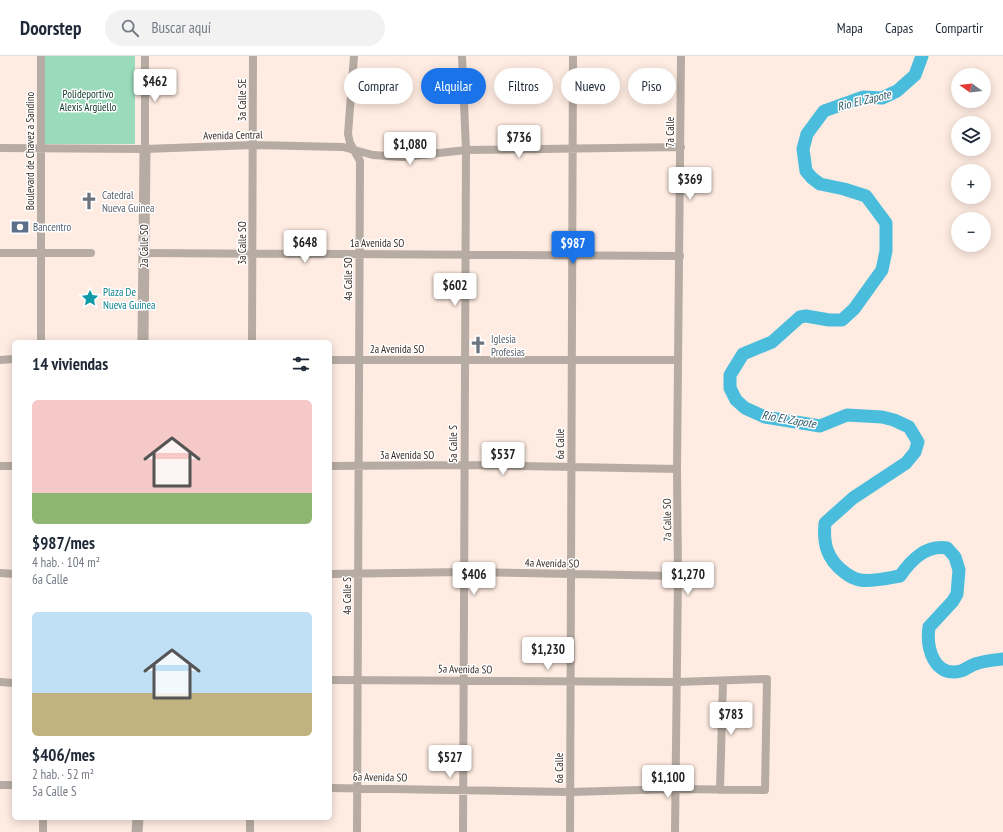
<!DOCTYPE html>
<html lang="es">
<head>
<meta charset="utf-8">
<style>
  body { margin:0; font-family:"PT Sans Narrow",sans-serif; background:#f2f2f3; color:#1f2937; height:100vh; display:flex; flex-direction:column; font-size:15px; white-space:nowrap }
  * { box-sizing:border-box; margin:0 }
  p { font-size:13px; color:#747a83 }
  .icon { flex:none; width:22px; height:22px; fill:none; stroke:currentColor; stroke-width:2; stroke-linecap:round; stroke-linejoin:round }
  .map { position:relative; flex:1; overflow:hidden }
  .drawer { position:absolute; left:12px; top:284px; width:320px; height:480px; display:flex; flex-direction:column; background:#fff; border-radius:6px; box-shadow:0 2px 10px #0003 }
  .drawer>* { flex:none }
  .guide { position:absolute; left:344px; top:12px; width:380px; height:36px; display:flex; gap:8px }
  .needle { width:26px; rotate:284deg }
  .controls { position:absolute; left:951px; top:12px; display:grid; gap:8px }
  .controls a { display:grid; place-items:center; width:40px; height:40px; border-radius:50%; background:#fff; box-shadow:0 2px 10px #0003; font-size:20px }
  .price { position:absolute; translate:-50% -34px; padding:0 9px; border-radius:4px; background:#fff; color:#222; font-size:13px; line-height:26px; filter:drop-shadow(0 1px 2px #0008) }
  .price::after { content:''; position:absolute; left:50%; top:24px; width:12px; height:9px; margin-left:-6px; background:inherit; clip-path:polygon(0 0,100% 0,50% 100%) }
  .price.on { background:#1a73e8; color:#fff }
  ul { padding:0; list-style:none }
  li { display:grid; align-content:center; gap:8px; height:212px; padding:0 20px }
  li span { display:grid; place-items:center; height:124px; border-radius:6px; color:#555 }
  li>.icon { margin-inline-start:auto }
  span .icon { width:72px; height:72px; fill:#fffc; stroke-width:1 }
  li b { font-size:17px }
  h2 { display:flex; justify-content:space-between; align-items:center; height:48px; padding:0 20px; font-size:17px }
  .pill { padding:0 14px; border-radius:18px; background:#fff; box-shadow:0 2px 10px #0003; font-size:14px; line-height:36px }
  .pill.on { background:#1a73e8; color:#fff }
  header { display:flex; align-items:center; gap:24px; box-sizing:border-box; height:56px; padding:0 20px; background:#fff; border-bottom:1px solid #e0e1e3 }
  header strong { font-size:19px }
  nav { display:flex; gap:22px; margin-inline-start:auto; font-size:14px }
  .search { width:280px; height:36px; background:#f2f2f3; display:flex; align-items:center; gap:10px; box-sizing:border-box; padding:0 14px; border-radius:22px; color:#747a83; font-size:15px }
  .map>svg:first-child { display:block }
  .green { fill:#9adbbb }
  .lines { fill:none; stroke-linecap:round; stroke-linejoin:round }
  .river { stroke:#4abddd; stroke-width:13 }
  .minor { stroke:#b7aca3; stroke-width:8 }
  .tertiary { stroke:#b7aca3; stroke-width:11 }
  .labels { text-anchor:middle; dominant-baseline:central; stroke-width:3; stroke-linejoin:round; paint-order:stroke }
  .park-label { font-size:11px; fill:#0b3726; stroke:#fff }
  .street-label { font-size:11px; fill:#372b26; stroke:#fff }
  .worship-label { font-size:11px; fill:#5b616d; stroke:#fff; text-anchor:start }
  .service-label { font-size:11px; fill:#4e5e75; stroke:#fff; text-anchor:start }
  .culture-label { font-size:11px; fill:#0d838f; stroke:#fff; text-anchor:start }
  .water-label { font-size:12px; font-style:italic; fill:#2b5b69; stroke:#fff }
</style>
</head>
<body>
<header>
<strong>Doorstep</strong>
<div class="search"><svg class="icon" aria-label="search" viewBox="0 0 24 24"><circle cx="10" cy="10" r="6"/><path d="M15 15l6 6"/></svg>Buscar aquí</div>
<nav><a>Mapa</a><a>Capas</a><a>Compartir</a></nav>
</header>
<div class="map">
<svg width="1003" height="776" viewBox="0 0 1003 776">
  <rect width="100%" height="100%" fill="#feebe1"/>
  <path class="green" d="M 42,0 L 135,0 L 135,88 L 41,88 Z"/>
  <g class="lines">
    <path class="river" d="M 922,0 L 915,19 L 897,35 L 882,42 L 863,41 L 824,55 L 807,78 L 803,93 L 806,115 L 812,122 L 820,128 L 844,133 L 866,140 L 886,167 L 886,195 L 882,214 L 854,253 L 842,264 L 829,264 L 806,260 L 800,261 L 772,286 L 743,298 L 730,319 L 730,332 L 736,344 L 745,352 L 765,361 L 820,370 L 847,359 L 882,361 L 894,364 L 909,371 L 918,386 L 915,396 L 906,407 L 853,442 L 825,467 C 823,488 827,503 844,516 C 849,520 854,523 860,524 C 873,526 888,522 900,520 C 912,503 926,489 947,492 L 955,501 L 959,514 L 957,538 L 953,545 L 929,571 C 926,592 934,622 961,615 C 966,613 970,610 975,608 C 984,605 994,604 1003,603"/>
    <path class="minor" d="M 41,0 L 41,286
      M 354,0 L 348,78 L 350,87 L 360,105 L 357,776
      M 462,0 L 466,94 L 463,776
      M 0,92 L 145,93 L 253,89 L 343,91 L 373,99 L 403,101 L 466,94 L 681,91
      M 145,93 L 145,0
      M 0,197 L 91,197
      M 144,197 L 680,200
      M 252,286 L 253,0
      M 0,304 L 14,303
      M 330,304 L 678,304
      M 0,410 L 14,410
      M 330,410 L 464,409 L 677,413
      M 0,517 L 14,518
      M 330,518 L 464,516 L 678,520
      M 330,624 L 677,626 L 767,623 L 765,734 L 676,733 L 570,736 L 330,732
      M 0,626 L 14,627
      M 0,729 L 14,729
      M 720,734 L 723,625
      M 43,776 L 43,762
      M 250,776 L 250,762
      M 570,776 L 573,0
      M 675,776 L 678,520 L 677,413 L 681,0"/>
    <path class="tertiary" d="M 143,286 L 145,93
      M 137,776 L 138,762"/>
  </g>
  <defs>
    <g id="church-bare" transform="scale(1.38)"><path d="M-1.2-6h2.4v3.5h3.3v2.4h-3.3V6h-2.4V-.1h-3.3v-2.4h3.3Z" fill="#6b7280" stroke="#fff" stroke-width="2.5" paint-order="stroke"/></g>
    <g id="bank-bare" transform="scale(1.38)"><path d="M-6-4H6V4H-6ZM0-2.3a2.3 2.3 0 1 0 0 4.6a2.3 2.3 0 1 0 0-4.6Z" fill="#5c6f8a" stroke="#fff" stroke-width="2.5" paint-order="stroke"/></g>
    <g id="sight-bare" transform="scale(1.38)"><path d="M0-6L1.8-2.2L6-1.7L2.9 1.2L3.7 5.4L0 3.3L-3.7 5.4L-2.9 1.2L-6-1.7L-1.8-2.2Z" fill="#0f9aa8" stroke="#fff" stroke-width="2.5" paint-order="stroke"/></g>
  </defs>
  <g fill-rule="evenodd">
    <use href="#church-bare" x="89" y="145"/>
    <use href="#bank-bare" x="20" y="171"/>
    <use href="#sight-bare" x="90" y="242"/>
    <use href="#church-bare" x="478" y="289"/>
  </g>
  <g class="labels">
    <g class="park-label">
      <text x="88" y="38">Polideportivo<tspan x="88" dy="13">Alexis Argüello</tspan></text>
    </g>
    <g class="street-label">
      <text transform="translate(242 44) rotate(-90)">3a Calle SE</text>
      <text transform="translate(670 76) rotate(-90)">7a Calle</text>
      <text transform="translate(233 79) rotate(-1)">Avenida Central</text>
      <text transform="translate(30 95) rotate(-90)">Boulevard de Chavez a Sandino</text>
      <text transform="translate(242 187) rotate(-90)">3a Calle SO</text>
      <text x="377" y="187">1a Avenida SO</text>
      <text transform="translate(144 190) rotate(-90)">2a Calle SO</text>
      <text transform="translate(348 223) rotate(-90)">4a Calle SO</text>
      <text x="397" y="293">2a Avenida SO</text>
      <text transform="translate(453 388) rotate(-90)">5a Calle S</text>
      <text transform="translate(560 388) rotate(-90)">6a Calle</text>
      <text x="407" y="399">3a Avenida SO</text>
      <text transform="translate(667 464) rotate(-91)">7a Calle SO</text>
      <text transform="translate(552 507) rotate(1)">4a Avenida SO</text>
      <text transform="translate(347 540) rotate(-90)">4a Calle S</text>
      <text transform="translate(465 613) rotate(1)">5a Avenida SO</text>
      <text transform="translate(559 712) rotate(-90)">6a Calle</text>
      <text transform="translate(380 721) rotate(1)">6a Avenida SO</text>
    </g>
    <g class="worship-label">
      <text x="102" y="139">Catedral<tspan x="102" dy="13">Nueva Guinea</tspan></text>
      <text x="491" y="283">Iglesia<tspan x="491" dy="13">Profesias</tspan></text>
    </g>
    <g class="service-label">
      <text x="33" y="171">Bancentro</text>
    </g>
    <g class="culture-label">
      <text x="103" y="236">Plaza De<tspan x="103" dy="13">Nueva Guinea</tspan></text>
    </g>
    <g class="water-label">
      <text transform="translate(864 44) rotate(-14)">Rio El Zapote</text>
      <text transform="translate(789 363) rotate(10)">Rio El Zapote</text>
    </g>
  </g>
</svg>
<div class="controls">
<a><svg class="needle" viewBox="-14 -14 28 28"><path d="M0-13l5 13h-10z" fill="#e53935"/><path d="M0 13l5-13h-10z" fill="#747a83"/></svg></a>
<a><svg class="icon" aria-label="layers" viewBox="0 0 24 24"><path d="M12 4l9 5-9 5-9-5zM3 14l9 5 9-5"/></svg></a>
<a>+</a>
<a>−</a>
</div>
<b class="price" style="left:155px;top:47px">$462</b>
<b class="price" style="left:519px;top:103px">$736</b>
<b class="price" style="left:410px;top:110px">$1,080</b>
<b class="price" style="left:690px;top:145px">$369</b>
<b class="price" style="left:305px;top:208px">$648</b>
<b class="price on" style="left:573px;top:209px">$987</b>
<b class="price" style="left:455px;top:251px">$602</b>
<b class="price" style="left:503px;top:420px">$537</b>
<b class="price" style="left:474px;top:540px">$406</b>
<b class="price" style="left:688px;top:540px">$1,270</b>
<b class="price" style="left:548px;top:615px">$1,230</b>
<b class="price" style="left:731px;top:680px">$783</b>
<b class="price" style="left:450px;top:723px">$527</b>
<b class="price" style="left:668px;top:743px">$1,100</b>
<div class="guide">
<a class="pill">Comprar</a>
<a class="pill on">Alquilar</a>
<a class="pill">Filtros</a>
<a class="pill">Nuevo</a>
<a class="pill">Piso</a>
</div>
<section class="drawer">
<h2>14 viviendas<svg class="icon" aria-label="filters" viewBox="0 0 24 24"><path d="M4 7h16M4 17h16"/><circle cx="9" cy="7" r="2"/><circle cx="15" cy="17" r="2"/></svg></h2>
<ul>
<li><span style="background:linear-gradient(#f6c9c9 75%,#8fb573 0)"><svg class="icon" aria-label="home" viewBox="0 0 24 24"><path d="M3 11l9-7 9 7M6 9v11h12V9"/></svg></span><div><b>$987/mes</b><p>4 hab. · 104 m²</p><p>6a Calle</p></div></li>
<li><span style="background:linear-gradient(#bfe0f5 65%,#c2b280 0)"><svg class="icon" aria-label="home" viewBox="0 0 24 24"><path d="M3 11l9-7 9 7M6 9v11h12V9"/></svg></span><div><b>$406/mes</b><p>2 hab. · 52 m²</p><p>5a Calle S</p></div></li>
</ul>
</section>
</div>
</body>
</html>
